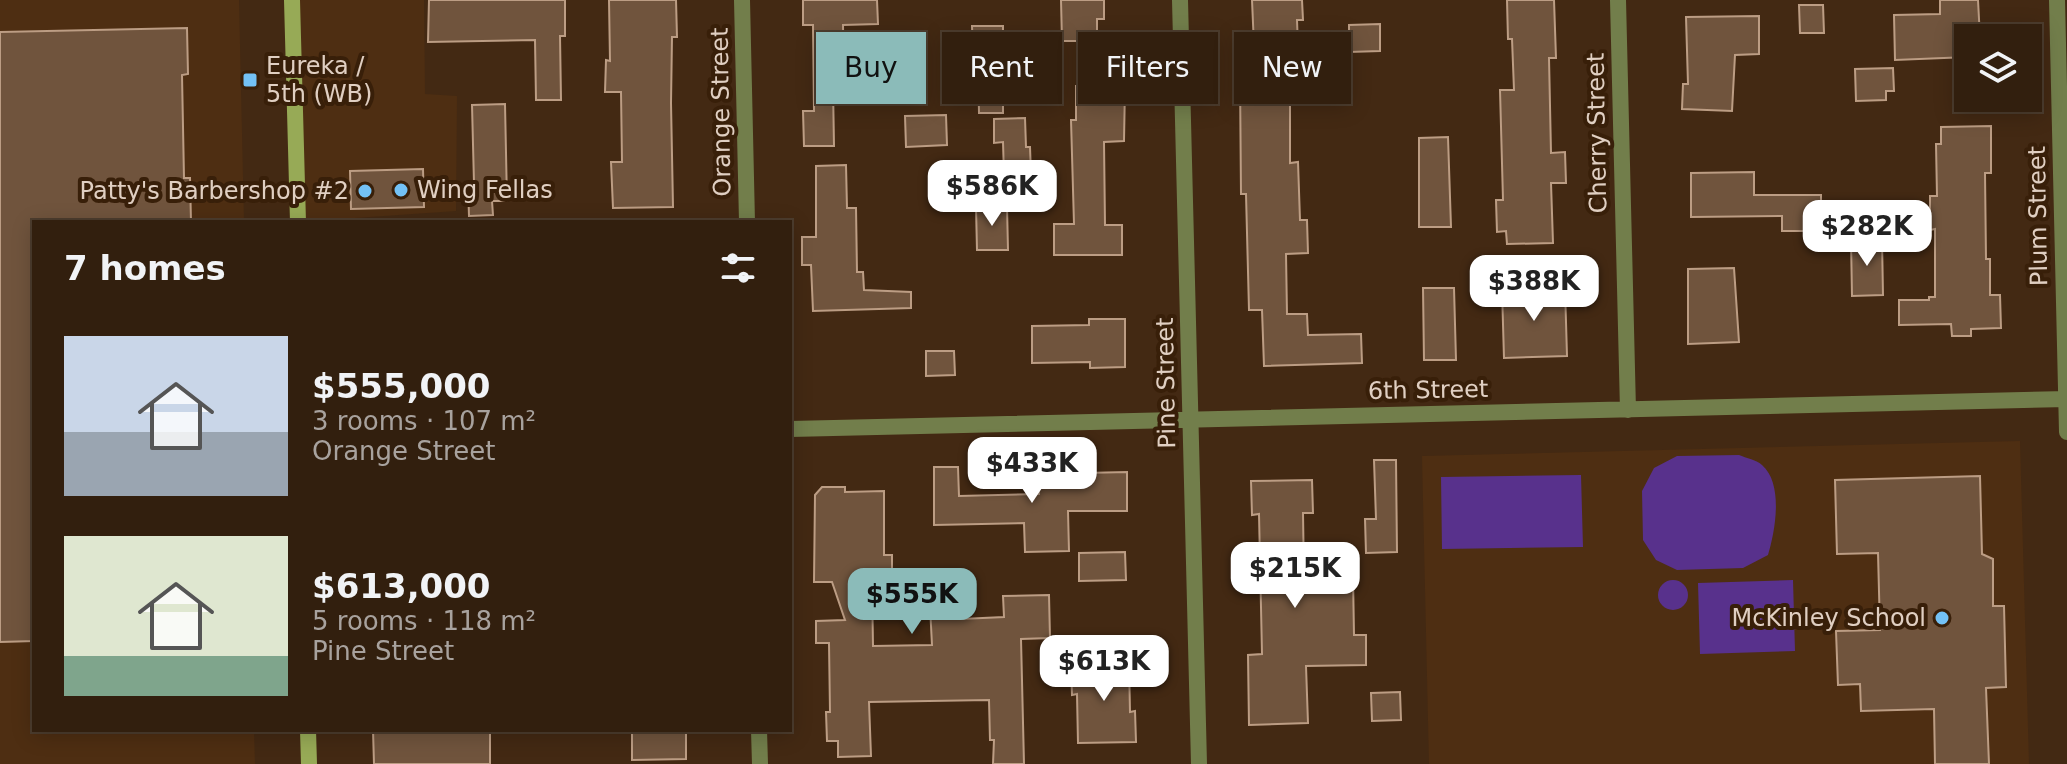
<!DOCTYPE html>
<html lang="en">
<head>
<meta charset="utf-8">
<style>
  body { margin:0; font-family:"DejaVu Sans",sans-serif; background:#3d2c1c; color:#f1f3f6; height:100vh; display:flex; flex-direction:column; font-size:30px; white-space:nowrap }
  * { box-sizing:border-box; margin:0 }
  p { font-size:26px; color:#a8a29e }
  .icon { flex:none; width:44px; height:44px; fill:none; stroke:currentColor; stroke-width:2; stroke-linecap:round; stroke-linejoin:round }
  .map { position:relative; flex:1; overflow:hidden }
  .drawer { position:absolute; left:32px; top:220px; width:760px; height:512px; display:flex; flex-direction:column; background:#321f0e; border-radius:0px; box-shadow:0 4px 20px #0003,0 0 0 2px #4d3d2e }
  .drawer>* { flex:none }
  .guide { position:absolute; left:816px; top:32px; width:760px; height:72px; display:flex; gap:16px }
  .fabs { position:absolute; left:1954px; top:24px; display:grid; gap:16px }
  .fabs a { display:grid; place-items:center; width:88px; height:88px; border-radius:0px; background:#321f0e; box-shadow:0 4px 20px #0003,0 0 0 2px #4d3d2e; font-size:40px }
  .price { position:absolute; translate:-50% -68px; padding:0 18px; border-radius:16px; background:#fff; color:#222; font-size:26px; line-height:52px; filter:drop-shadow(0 2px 4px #0008) }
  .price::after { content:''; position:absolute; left:50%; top:48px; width:24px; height:18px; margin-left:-12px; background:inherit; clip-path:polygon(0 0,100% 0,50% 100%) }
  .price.selected { background:#8bbbb9; color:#111 }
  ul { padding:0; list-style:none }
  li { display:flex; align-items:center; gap:24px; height:200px; padding:0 32px }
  li span { display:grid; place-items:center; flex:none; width:224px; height:160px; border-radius:0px; color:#555 }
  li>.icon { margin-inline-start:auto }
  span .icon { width:96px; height:96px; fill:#fffc; stroke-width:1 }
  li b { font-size:34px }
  h2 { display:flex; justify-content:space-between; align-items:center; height:96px; padding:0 32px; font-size:34px }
  .pill { padding:0 28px; border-radius:0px; background:#321f0e; box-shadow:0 4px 20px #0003,0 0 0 2px #4d3d2e; font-size:28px; line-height:72px }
  .pill.selected { background:#8bbbb9; color:#111 }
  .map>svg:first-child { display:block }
  .built { fill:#4e2e12 }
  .green { fill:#58318c }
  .building { fill:#70543d; stroke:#bc9d84; stroke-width:2 }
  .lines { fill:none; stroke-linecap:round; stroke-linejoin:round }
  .minor { stroke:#727e4b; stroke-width:16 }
  .secondary { stroke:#97aa56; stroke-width:16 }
  .poi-dot { fill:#73c1f5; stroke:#381f09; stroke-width:3 }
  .labels { text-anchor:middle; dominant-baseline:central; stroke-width:8; stroke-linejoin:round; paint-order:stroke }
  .poi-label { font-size:24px; fill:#e0cfc2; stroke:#381f09; text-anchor:start }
  .street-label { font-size:24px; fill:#e0cfc2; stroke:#381f09 }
</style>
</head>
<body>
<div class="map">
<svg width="2067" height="764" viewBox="0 0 2067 764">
  <rect width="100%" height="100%" fill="#432913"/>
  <path class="built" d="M 0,0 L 239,0 L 244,222 L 34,222 L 34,730 L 254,730 L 255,764 L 0,764 Z
    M 292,0 L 424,0 L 425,94 L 457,96 L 456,211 L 298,222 Z
    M 2020,441 L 2029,764 L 1429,764 L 1422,456 Z"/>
  <path class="green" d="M 1739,455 C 1746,458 1757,460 1762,465 C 1784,484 1775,532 1768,555 L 1743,568 L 1677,570 L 1656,560 L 1643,540 L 1642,491 L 1654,468 L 1677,456 Z
    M 1581,475 L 1583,547 L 1442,549 L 1441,477 Z
    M1658 595a15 15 0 1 1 30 0a15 15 0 1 1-30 0Z
    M 1793,580 L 1795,651 L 1700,654 L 1698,583 Z"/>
  <path class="building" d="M 429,0 L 565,0 L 565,36 L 560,36 L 561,100 L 536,100 L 535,40 L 428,42 Z
    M 609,0 L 676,0 L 677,37 L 672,37 L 671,103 L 673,207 L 613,208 L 611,162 L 622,162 L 621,92 L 605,92 L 606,60 L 610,61 Z
    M 803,0 L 877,0 L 878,24 L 843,25 L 844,87 L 833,87 L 834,146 L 804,146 L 803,111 L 814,111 L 813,25 L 803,25 Z
    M 1061,0 L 1104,0 L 1104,19 L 1097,19 L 1097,41 L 1062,41 Z
    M 1252,0 L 1302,0 L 1303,20 L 1297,20 L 1299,75 L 1290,75 L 1290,163 L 1298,162 L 1300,220 L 1307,220 L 1308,253 L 1286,254 L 1287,314 L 1307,314 L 1308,335 L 1361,334 L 1362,363 L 1264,366 L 1262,310 L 1249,310 L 1246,194 L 1241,194 L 1240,77 L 1235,77 L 1235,47 L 1254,46 Z
    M 1507,0 L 1554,0 L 1556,58 L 1549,58 L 1551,153 L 1565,152 L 1566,183 L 1551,183 L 1553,243 L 1507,244 L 1506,231 L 1497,232 L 1496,200 L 1503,200 L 1500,90 L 1514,90 L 1512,39 L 1508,39 Z
    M 1940,0 L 1978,0 L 1980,38 L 1968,38 L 1968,57 L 1895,60 L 1894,15 L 1940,14 Z
    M 1799,5 L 1823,5 L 1824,33 L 1800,33 Z
    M 1759,16 L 1759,54 L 1735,55 L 1732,111 L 1682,109 L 1683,84 L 1688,84 L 1686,17 Z
    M 1380,24 L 1380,51 L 1349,52 L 1349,25 Z
    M 972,26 L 1003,26 L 1003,113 L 979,113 L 978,58 L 973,58 Z
    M 187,28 L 188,74 L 182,75 L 184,178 L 190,178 L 191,222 L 34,222 L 34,641 L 0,642 L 0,32 Z
    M 1893,68 L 1894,91 L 1886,91 L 1886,100 L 1856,101 L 1855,69 Z
    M 1076,86 L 1125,86 L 1124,141 L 1104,142 L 1105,225 L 1122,225 L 1122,255 L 1054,255 L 1054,224 L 1074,224 L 1071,120 L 1076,120 Z
    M 505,104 L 507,201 L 492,201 L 493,215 L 469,216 L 468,183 L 474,183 L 472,105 Z
    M 946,115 L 947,145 L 906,147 L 905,116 Z
    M 1025,118 L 1026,147 L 1030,147 L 1031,174 L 1004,175 L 1003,142 L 994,143 L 994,119 Z
    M 1991,126 L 1991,173 L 1985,173 L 1986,259 L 1990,259 L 1990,295 L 2000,295 L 2001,328 L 1971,329 L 1971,336 L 1952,336 L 1951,324 L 1899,325 L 1899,300 L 1929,300 L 1929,297 L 1935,297 L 1935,229 L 1930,230 L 1930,196 L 1937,196 L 1936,144 L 1941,144 L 1941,127 Z
    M 1448,137 L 1451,227 L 1419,227 L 1419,138 Z
    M 846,165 L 847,208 L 856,208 L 857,272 L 863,272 L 864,290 L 911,292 L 911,308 L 813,311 L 811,265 L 802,265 L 802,237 L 816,237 L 816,166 Z
    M 423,169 L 424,207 L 351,209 L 350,171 Z
    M 1754,172 L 1754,195 L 1821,195 L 1821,231 L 1782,231 L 1782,216 L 1691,217 L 1691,173 Z
    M 1007,206 L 1008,250 L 977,250 L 976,207 Z
    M 1851,240 L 1882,240 L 1883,295 L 1852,296 Z
    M 1734,268 L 1739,342 L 1688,344 L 1688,269 Z
    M 1423,288 L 1454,288 L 1456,360 L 1424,360 Z
    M 1565,288 L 1567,356 L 1504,358 L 1502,290 Z
    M 1089,319 L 1125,319 L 1125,367 L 1090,368 L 1090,362 L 1032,363 L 1032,326 L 1089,325 Z
    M 926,351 L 954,351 L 955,375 L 926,376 Z
    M 1374,460 L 1396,460 L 1397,552 L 1366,553 L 1365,519 L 1376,519 Z
    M 934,467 L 958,467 L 959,496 L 1039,494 L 1039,474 L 1127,472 L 1127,511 L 1068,511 L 1069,551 L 1025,552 L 1024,523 L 934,525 Z
    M 1980,476 L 1982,554 L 1993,559 L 1993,606 L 2004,606 L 2006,687 L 1986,688 L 1989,764 L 1935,764 L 1934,709 L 1861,711 L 1860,684 L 1838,685 L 1836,631 L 1880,630 L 1878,553 L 1837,554 L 1835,480 Z
    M 1312,480 L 1313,513 L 1303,513 L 1304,578 L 1353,577 L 1354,635 L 1366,635 L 1366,665 L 1306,666 L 1308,723 L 1249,725 L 1248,655 L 1262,654 L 1259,514 L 1252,515 L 1251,481 Z
    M 822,487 L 845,487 L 845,492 L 884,491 L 884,555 L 892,555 L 892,583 L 872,584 L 873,646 L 932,645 L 929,587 L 959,586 L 961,619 L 1004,617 L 1003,596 L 1049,595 L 1050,638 L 1021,639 L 1024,764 L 993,764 L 994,740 L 990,740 L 989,700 L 869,702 L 871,756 L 838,757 L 838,741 L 827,741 L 826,712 L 830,712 L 829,643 L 816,643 L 816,621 L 845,620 L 832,582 L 814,582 L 815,495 Z
    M 1125,552 L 1126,580 L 1079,581 L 1079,553 Z
    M 1129,663 L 1130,712 L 1135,711 L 1136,742 L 1078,743 L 1077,694 L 1072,695 L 1071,664 Z
    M 1400,692 L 1401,720 L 1372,721 L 1371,693 Z
    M 373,730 L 490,730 L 490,764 L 374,764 Z
    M 632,730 L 686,730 L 686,759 L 632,760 Z"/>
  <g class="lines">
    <path class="minor" d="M 742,0 L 747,222
      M 1180,0 L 1199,764
      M 1618,0 L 1628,410
      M 2057,0 L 2067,432
      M 790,429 L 2067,399
      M 759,730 L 760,764"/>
    <path class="secondary" d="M 292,0 L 298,222
      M 308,730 L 309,764"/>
  </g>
  <g class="poi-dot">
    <rect x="242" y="72" width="16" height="16" rx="4"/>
    <circle cx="401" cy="190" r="8"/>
    <circle cx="365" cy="191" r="8"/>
    <circle cx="1942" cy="618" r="8"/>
  </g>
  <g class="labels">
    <g class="poi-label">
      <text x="266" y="66">Eureka /<tspan x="266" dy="28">5th (WB)</tspan></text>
      <text x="417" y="190">Wing Fellas</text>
      <text x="349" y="191" text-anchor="end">Patty's Barbershop #2</text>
      <text x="1926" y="618" text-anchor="end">McKinley School</text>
    </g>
    <g class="street-label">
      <text transform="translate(721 112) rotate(-91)">Orange Street</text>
      <text transform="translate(1597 133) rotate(-91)">Cherry Street</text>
      <text transform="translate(2038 216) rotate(-91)">Plum Street</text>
      <text transform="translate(1166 383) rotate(-91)">Pine Street</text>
      <text transform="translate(1428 390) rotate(-1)">6th Street</text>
    </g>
  </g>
</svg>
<div class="fabs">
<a><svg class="icon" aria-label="layers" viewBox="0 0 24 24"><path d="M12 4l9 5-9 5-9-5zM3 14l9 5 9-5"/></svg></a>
</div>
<b class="price" style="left:992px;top:228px">$586K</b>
<b class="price" style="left:1867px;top:268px">$282K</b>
<b class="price" style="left:1534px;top:323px">$388K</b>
<b class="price" style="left:1032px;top:505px">$433K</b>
<b class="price" style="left:1295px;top:610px">$215K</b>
<b class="price selected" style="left:912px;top:636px">$555K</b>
<b class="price" style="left:1104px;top:703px">$613K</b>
<div class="guide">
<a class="pill selected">Buy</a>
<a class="pill">Rent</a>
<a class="pill">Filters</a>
<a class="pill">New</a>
</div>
<section class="drawer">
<h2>7 homes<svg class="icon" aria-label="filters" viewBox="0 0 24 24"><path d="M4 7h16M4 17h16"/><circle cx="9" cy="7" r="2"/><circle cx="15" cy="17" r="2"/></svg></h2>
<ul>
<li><span style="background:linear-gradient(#c9d6e8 60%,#9aa5b1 0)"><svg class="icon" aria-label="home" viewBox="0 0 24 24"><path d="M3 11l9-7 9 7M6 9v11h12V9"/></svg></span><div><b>$555,000</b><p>3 rooms · 107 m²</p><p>Orange Street</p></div></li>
<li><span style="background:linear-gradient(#dfe7d0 75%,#7fa58c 0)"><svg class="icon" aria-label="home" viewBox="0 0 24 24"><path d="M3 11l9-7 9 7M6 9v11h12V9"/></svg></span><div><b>$613,000</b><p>5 rooms · 118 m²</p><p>Pine Street</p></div></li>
</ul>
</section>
</div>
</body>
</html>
